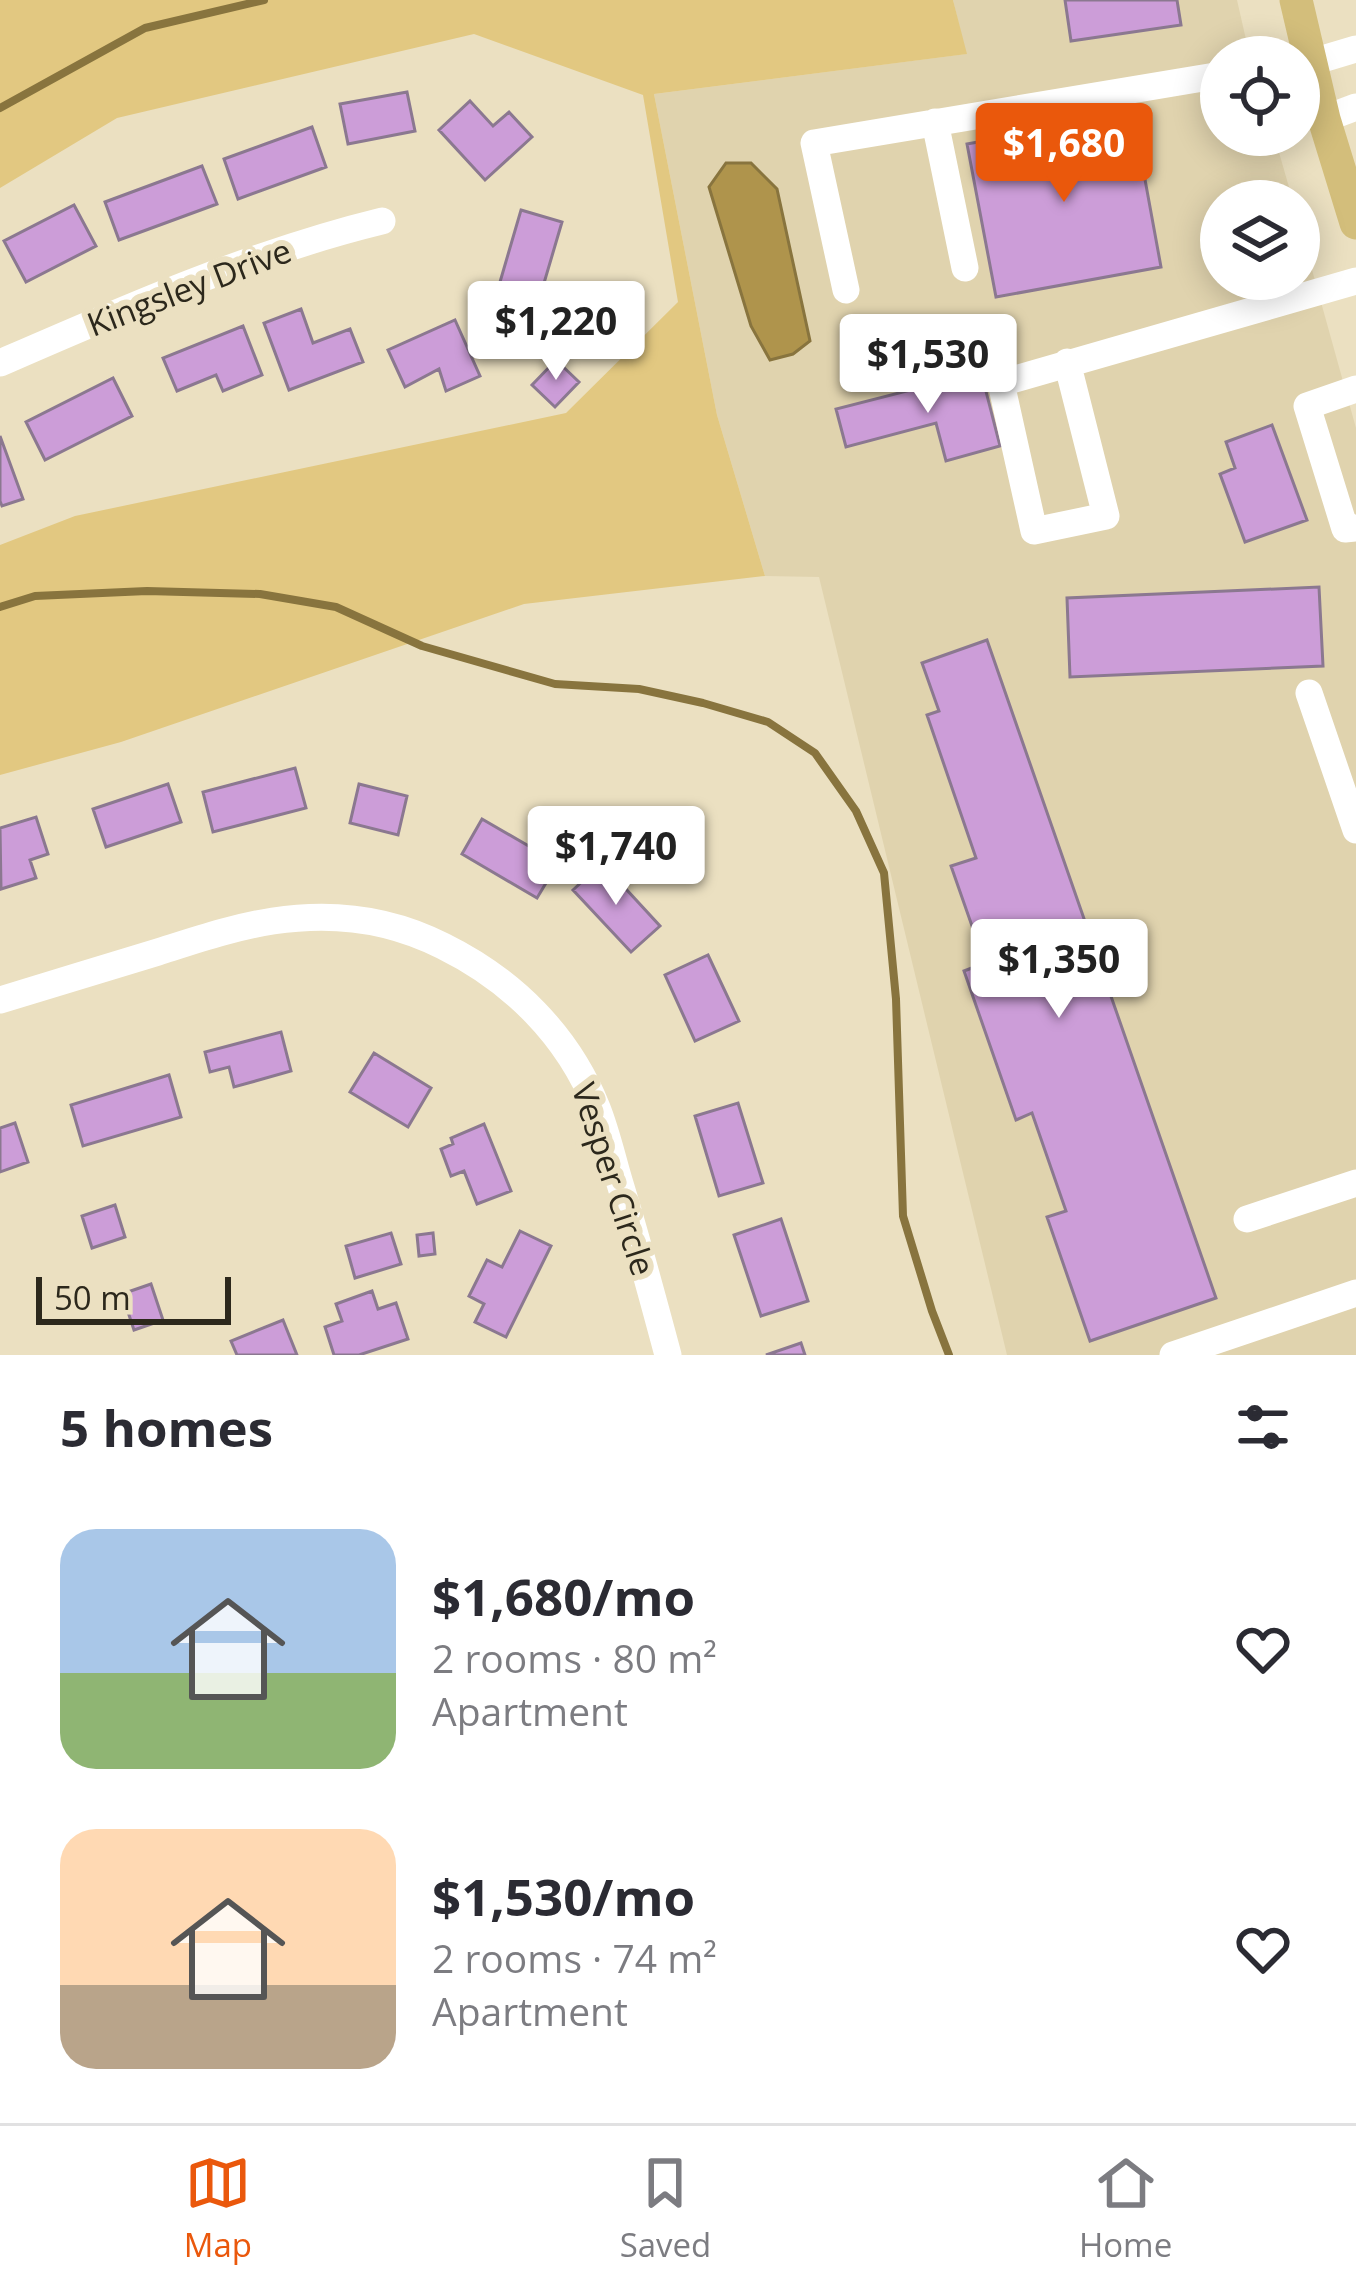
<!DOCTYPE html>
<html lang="en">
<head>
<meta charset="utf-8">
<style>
  body { margin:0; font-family:"Open Sans",sans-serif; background:#f7f7f7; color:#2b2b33; height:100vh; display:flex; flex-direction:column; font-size:45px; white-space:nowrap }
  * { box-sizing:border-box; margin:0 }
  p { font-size:39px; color:#7c7c81 }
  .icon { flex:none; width:66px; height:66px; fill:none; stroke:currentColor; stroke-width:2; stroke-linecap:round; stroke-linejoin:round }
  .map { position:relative; height:1355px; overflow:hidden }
  .panel { display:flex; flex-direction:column; background:#fff; flex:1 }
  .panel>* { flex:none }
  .fabs { position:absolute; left:1200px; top:36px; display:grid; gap:24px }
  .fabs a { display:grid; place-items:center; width:120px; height:120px; border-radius:50%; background:#fff; box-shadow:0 6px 30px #0003; font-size:60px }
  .scale { position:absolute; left:36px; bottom:30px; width:195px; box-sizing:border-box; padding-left:12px; border:6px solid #2c281c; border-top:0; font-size:33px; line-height:42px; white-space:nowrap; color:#2c281c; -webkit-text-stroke:9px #ebe0c1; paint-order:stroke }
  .price { position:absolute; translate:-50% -102px; padding:0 27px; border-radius:12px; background:#fff; color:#222; font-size:39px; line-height:78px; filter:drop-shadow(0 3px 6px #0008) }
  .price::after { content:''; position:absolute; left:50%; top:72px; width:36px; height:27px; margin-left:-18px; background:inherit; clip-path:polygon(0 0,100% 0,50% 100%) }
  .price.selected { background:#ea580c; color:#fff }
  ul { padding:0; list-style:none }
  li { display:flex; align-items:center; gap:36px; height:300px; padding:0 60px }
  li span { display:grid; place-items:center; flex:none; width:336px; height:240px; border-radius:36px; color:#555 }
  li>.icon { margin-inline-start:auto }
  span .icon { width:144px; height:144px; fill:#fffc; stroke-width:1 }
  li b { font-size:51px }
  h2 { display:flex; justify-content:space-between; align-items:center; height:144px; padding:0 60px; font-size:51px }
  .menu { display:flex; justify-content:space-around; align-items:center; height:168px; border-top:3px solid #e1e1e2; background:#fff; font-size:33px; color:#7c7c81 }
  .menu a { display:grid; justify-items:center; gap:6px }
  .menu .selected { color:#ea580c }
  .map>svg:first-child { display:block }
  .built { fill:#e0d3ae }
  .green { fill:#e2c881 }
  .water { fill:#af944c; stroke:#88743e; stroke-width:3 }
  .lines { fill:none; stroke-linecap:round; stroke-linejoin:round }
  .stream { stroke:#88743e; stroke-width:8 }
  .building { fill:#cc9dd8; stroke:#8b7890; stroke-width:3 }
  .minor { stroke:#fff; stroke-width:27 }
  .major { stroke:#d3be7b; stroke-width:33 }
  .labels { text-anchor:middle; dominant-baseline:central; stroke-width:12; stroke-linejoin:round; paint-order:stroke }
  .street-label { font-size:33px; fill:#2c281c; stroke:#ebe0c1 }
</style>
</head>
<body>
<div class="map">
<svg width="1356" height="1355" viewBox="0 0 1356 1355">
  <rect width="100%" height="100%" fill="#ebe0c1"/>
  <path class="built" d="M 953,0 L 1237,0 L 1250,57 L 1221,57 L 1221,135 L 1274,135 L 1293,201 L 1221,201 L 1221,279 L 1299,279 L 1299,223 L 1356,428 L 1356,1355 L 1007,1355 L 819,577 L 765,576 L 717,415 L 654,94 L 966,54 Z"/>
  <path class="green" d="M 0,0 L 953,0 L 967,54 L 654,94 L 717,415 L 765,576 L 524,604 L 121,742 L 0,775 L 0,545 L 75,516 L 566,413 L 678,302 L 643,95 L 474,34 L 117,118 L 0,188 Z"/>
  <path class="water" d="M 726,163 L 751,163 L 777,189 L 810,341 L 793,354 L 770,360 L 751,326 L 709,187 Z"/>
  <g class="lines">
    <path class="stream" d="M 0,108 L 145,28 L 264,0
      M 0,607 L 35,596 L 147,591 L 260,594 L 336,607 L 422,646 L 555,684 L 639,689 L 703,703 L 768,722 L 815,753 L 856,811 L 884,873 L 896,999 L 903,1216 L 932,1311 L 949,1355"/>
  </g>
  <path class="building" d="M 1065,0 L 1177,0 L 1181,25 L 1071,41 Z
    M 407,92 L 415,131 L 348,144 L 340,104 Z
    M 470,101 L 493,126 L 509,112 L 532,137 L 485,180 L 439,130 Z
    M 1133,114 L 1161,267 L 996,297 L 967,144 Z
    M 312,127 L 326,167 L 238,199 L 224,159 Z
    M 202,166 L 217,204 L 119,240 L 105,202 Z
    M 74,205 L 96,246 L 26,282 L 4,241 Z
    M 521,210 L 562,222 L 534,317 L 493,306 Z
    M 301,309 L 313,343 L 350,329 L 363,362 L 289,390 L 264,323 Z
    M 455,320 L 480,376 L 446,391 L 439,369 L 405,387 L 388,350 Z
    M 243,326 L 262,375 L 223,391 L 216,375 L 177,391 L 163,358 Z
    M 556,360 L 579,382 L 555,407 L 532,385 Z
    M 981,372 L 1000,446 L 946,461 L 936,423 L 846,447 L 836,409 Z
    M 113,378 L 132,416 L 45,460 L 26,422 Z
    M 1272,425 L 1307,520 L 1245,542 L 1220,474 L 1235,468 L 1226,442 Z
    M 0,436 L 23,499 L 2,506 L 0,501 Z
    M 1319,587 L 1323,666 L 1070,677 L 1067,598 Z
    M 987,640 L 1216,1298 L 1090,1341 L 1047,1217 L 1066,1211 L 1032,1113 L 1016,1120 L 964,971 L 985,963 L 951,866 L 976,858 L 927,715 L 939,711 L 922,663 Z
    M 295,768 L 306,808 L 213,832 L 203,792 Z
    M 168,784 L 181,822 L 106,847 L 93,809 Z
    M 359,784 L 407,796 L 398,835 L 350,823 Z
    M 36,817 L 48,854 L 30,860 L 36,878 L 1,889 L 0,828 Z
    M 482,819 L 558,863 L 537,898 L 462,854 Z
    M 602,863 L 660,926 L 631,952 L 573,890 Z
    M 708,955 L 739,1021 L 695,1041 L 665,975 Z
    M 281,1032 L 291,1071 L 234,1087 L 229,1067 L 210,1072 L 205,1052 Z
    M 374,1053 L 431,1088 L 408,1127 L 350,1092 Z
    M 169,1075 L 181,1117 L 83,1146 L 71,1105 Z
    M 738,1103 L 763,1183 L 719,1196 L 695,1116 Z
    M 15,1123 L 28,1162 L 0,1172 L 0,1128 Z
    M 484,1124 L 511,1191 L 477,1204 L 464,1171 L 451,1176 L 441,1149 L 453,1144 L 451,1138 Z
    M 115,1205 L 125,1237 L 92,1248 L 82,1216 Z
    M 781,1219 L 808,1301 L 761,1316 L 734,1235 Z
    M 520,1231 L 551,1246 L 506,1337 L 475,1322 L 484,1304 L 469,1296 L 487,1260 L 502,1267 Z
    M 391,1233 L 401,1264 L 355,1278 L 346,1246 Z
    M 433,1233 L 435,1254 L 419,1256 L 417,1235 Z
    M 151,1284 L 163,1320 L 134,1330 L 122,1294 Z
    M 372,1291 L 378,1309 L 396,1303 L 408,1339 L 359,1355 L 334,1355 L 325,1327 L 342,1321 L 336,1304 Z
    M 283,1320 L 297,1355 L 237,1355 L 231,1341 Z
    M 801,1343 L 805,1355 L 766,1355 Z"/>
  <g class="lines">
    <path class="minor" d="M 1299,66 L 1356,49
      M 1324,119 L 1356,107
      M 935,122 L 965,268
      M 846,290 L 814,143 L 1221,75
      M 1067,362 L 1106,516 L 1034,531 L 1001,383 L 1356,281
      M 0,363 C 124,309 251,253 382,221
      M 1356,389 L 1307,406 L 1345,529 L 1356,528
      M 1309,693 L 1356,830
      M 0,1000 C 53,984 105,968 158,952 C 196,940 234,927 273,921 C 331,912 390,919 443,946 C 512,980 568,1035 597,1108 C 607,1133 613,1161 621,1187 C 638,1243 653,1299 668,1355
      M 1247,1219 L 1356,1183
      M 1173,1355 L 1356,1293"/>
    <path class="major" d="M 1296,0 L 1324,119 L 1356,223"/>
  </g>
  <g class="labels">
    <g class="street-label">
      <text transform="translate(189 287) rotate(-21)">Kingsley Drive</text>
      <text transform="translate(614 1179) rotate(72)">Vesper Circle</text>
    </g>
  </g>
</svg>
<div class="fabs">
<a><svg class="icon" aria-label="locate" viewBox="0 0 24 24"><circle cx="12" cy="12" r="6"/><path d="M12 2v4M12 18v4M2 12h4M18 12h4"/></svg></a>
<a><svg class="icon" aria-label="layers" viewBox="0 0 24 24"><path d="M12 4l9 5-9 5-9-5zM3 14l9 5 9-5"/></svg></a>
</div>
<div class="scale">50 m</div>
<b class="price selected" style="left:1064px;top:205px">$1,680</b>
<b class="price" style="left:556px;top:383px">$1,220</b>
<b class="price" style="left:928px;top:416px">$1,530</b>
<b class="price" style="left:616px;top:908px">$1,740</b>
<b class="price" style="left:1059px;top:1021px">$1,350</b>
</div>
<section class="panel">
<h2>5 homes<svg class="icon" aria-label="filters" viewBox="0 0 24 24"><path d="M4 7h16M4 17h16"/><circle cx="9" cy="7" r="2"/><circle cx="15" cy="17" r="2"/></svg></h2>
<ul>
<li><span style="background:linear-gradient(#a9c7e8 60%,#8fb573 0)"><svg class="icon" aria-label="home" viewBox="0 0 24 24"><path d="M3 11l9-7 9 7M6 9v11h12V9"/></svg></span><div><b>$1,680/mo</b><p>2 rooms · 80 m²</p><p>Apartment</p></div><svg class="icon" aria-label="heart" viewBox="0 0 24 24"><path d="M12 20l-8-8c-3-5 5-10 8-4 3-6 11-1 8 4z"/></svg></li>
<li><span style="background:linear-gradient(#ffd9b3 65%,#b9a48a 0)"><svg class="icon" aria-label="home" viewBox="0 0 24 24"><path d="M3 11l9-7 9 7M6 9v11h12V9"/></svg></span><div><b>$1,530/mo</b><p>2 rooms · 74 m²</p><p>Apartment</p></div><svg class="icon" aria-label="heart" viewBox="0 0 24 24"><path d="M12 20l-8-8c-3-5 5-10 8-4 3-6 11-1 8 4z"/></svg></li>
</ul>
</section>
<nav class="menu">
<a class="selected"><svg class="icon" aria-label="map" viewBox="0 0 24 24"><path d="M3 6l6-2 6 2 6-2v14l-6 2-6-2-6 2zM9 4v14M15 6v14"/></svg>Map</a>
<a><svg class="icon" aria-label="saved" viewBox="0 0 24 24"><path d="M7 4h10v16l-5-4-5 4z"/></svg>Saved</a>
<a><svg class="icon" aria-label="home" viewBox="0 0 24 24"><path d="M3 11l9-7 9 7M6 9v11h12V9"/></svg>Home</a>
</nav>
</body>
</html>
